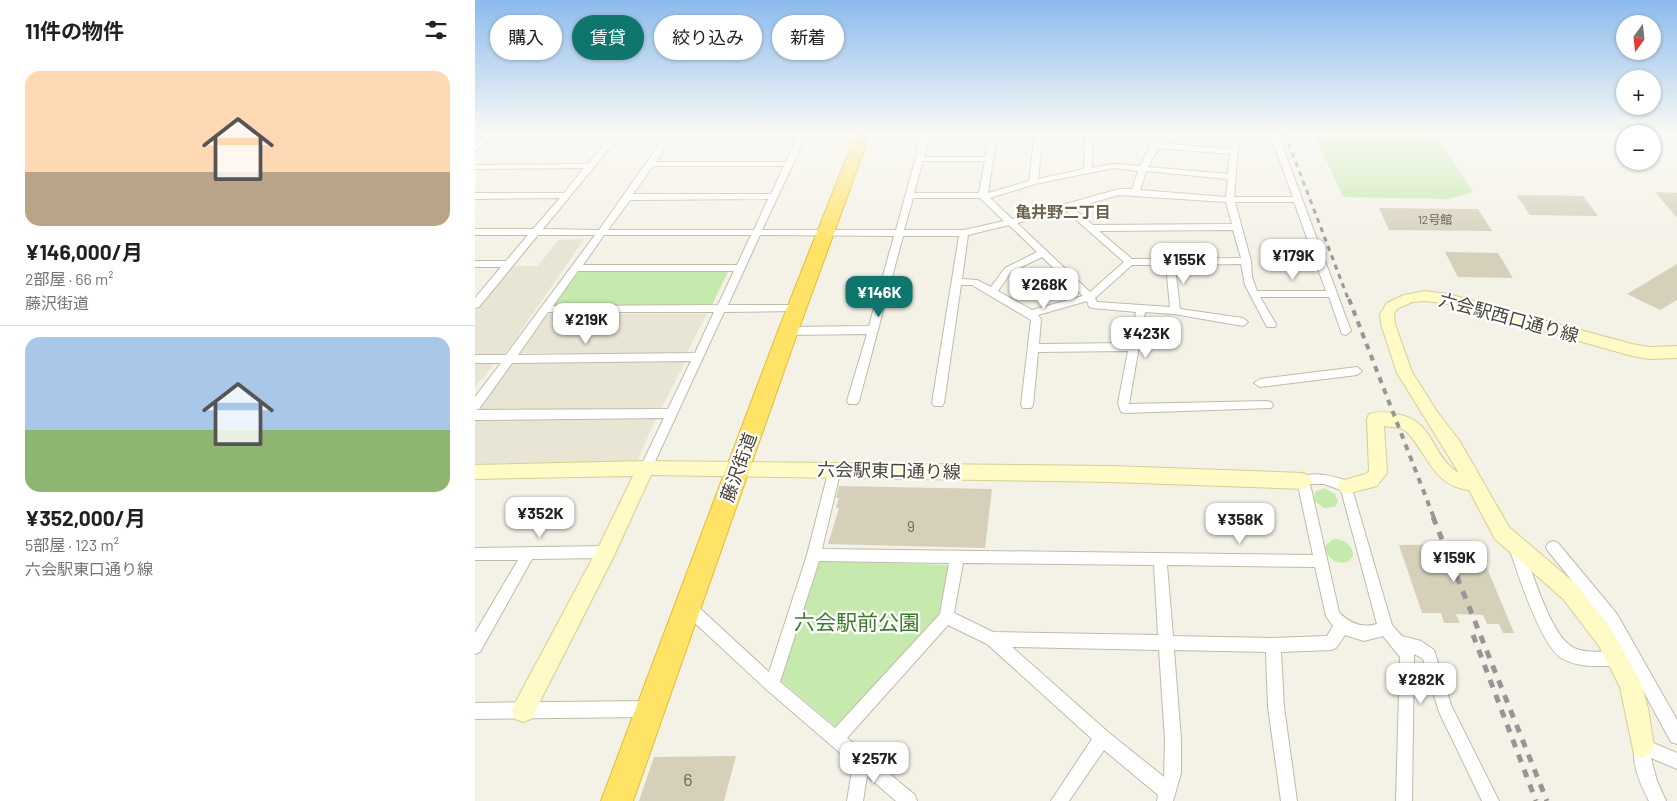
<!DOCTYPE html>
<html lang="ja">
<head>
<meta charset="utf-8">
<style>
  body { margin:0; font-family:Barlow,"Noto Sans JP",sans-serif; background:#f2f2f2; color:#202124; height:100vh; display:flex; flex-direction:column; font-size:19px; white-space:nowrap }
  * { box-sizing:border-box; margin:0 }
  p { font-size:16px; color:#757577 }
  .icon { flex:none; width:28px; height:28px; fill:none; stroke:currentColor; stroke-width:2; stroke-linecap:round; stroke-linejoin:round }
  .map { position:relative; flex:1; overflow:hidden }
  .drawer { display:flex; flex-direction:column; background:#fff; width:475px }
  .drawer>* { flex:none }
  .guide { position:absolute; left:15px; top:15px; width:475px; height:45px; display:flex; gap:10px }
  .needle { width:32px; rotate:195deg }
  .buttons { position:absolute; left:1141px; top:15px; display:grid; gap:10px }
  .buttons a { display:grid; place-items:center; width:45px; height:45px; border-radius:50%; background:#fff; box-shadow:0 1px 4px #0004; font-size:25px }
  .price { position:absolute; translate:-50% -42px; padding:0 11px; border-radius:10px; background:#fff; color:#222; font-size:16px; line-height:32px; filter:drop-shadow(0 1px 2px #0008) }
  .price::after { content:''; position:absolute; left:50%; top:30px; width:15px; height:11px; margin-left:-8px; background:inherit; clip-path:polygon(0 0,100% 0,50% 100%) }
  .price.on { background:#0f766e; color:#fff }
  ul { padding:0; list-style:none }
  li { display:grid; align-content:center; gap:10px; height:265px; padding:0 25px }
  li+li { border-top:1px solid #e0e0e0 }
  li span { display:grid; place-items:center; height:155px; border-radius:15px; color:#555 }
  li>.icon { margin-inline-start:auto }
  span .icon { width:90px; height:90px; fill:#fffc; stroke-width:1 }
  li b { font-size:21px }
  h2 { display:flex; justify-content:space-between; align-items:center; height:60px; padding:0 25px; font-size:21px }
  .pill { padding:0 18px; border-radius:22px; background:#fff; box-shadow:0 1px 4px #0004; font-size:18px; line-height:45px }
  .pill.on { background:#0f766e; color:#fff }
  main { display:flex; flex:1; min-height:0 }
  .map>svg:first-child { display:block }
  .residential { fill:#e8e5d4 }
  .green { fill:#c6eaae }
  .building { fill:#d6d0bb }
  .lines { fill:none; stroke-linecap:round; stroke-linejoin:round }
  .street-casing { stroke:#c0bba9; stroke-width:2 }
  .secondary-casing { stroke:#d6cf94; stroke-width:2 }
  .highway-casing { stroke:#e4bd30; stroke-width:2 }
  .street { fill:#fff; fill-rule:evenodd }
  .secondary { fill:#fffac6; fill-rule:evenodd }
  .highway { fill:#ffe367; fill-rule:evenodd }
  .rail-far2 { stroke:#969696; stroke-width:3; stroke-dasharray:5 5; stroke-linecap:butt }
  .rail-far1 { stroke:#969696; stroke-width:4; stroke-dasharray:6 6; stroke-linecap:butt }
  .rail { stroke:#969696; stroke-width:5; stroke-dasharray:8 8; stroke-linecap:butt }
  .labels { text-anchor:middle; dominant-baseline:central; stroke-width:4.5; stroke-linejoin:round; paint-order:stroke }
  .far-number-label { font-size:12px; fill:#6b6656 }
  .number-label { font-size:15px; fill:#6b6656 }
  .far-neighbourhood-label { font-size:16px; font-weight:bold; fill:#6b634c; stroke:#fff }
  .street-label { font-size:18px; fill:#474335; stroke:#fff }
  .near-number-label { font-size:18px; fill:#6b6656 }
  .near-park-label { font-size:21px; fill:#397c26; stroke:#fff }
</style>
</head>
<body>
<main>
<section class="drawer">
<h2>11件の物件<svg class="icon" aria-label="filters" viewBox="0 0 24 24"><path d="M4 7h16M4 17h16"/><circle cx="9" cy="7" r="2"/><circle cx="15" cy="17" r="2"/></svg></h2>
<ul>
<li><span style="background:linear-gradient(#ffd9b3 65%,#b9a48a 0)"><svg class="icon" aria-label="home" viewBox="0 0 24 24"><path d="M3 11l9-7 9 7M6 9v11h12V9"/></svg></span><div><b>¥146,000/月</b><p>2部屋 · 66 m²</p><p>藤沢街道</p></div></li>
<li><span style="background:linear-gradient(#a9c7e8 60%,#8fb573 0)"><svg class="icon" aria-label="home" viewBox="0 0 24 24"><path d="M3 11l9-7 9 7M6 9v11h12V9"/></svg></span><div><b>¥352,000/月</b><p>5部屋 · 123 m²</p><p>六会駅東口通り線</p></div></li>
</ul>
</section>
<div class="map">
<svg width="1202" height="801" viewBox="0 0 1202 801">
  <rect width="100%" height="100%" fill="#f4f2e7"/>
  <path class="residential" d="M 109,239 L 30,354 L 0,355 L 0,311 L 37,266 L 63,266 L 83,240 Z
    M 71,314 L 232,314 L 211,354 L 45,353 Z
    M 37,362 L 210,362 L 186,409 L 1,410 Z
    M 0,363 L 20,363 L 0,387 Z
    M 181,418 L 162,462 L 0,466 L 0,419 Z"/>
  <path class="green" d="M 839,134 L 961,134 L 998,192 L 973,199 L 868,197 Z
    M 254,270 L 237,305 L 75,305 L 99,272 Z
    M 849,488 L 860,494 L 863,501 L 860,507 L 849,508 L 839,501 L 840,492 Z
    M 858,539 C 869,538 878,545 878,556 L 873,562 C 861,565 851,558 850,546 Z
    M 339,560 L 474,565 L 464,615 L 361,727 L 306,681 Z"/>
  <path class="building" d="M 1180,192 L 1202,193 L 1202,218 Z
    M 1041,195 L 1108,196 L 1123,216 L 1055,215 Z
    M 904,208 L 1003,209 L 1017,231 L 914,230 Z
    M 970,252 L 1023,253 L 1038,278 L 983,277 Z
    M 1202,264 L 1202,300 L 1185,310 L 1152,294 Z
    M 364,486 L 517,489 L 510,548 L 353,544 L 364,508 L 361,508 L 364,498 L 361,498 Z
    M 1002,544 L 1039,633 L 1028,633 L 1024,624 L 1012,624 L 1008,615 L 981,614 L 985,623 L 969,623 L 966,613 L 947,613 L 924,545 Z
    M 261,756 L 249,801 L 164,801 L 179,757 Z"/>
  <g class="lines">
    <g class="street-casing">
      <path id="street" d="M 12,134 L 455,134 L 449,157 L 510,157 L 514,134 L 522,134 L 513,193 L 554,181 L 560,134 L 568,134 L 563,179 L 609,169 L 610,134 L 618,134 L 617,168 L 638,164 L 665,166 L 682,134 L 690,134 L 685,143 L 756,149 L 757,137 L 748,134 L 765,134 L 797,140 L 795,134 L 803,134 L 876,331 L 871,335 L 867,334 L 854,297 L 785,297 L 801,324 L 800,327 L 792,327 L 770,285 L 766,264 L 700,265 L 705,309 L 768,318 L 773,322 L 768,326 L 699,314 L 670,312 L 654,404 L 792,401 L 796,402 L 798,405 L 796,408 L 650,413 L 646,412 L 643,403 L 653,351 L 563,352 L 558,405 L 556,408 L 548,408 L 546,405 L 556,320 L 497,285 L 486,285 L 469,403 L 467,406 L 459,406 L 457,403 L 484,236 L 428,236 L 384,401 L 382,404 L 374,404 L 372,401 L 392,334 L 313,335 L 308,331 L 313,327 L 394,326 L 419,236 L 285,235 L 253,305 L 322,305 L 327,308 L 322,311 L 249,312 L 177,468 L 175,472 L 171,473 L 167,472 L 165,468 L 189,418 L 0,420 L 0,410 L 193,409 L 216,361 L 37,363 L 4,409 L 0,410 L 0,397 L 26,363 L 0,363 L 0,355 L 31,355 L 120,235 L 63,235 L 4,307 L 0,308 L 0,298 L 26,267 L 0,267 L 0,261 L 31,261 L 53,235 L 0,235 L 0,229 L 58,229 L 85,198 L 0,199 L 0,193 L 89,193 L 109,168 L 0,169 L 0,165 L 113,164 L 134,139 L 15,139 L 0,151 L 0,145 ZM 446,138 L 421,230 L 287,230 L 330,139 ZM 764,138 L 799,145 L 818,197 L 759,197 ZM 142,139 L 188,139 L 124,230 L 68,229 ZM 196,139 L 322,139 L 311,162 L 181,162 ZM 683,148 L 755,154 L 753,174 L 673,167 ZM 448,161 L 510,161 L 504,193 L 439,193 ZM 178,166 L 309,166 L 296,194 L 158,194 ZM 638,168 L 663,171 L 657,189 L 644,189 L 537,219 L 515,198 L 560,184 ZM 671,171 L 753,179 L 751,197 L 665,190 ZM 644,195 L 751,202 L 757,224 L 618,225 L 598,208 ZM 438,198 L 505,198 L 529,221 L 489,230 L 429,230 ZM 293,199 L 279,230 L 133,230 L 155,200 ZM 760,202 L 819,202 L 851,291 L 782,291 L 777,277 L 776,261 ZM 590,210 L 649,262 L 615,292 L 542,223 ZM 534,225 L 562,252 L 530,268 L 516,287 L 502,280 L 487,279 L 493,235 ZM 758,230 L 766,258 L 657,259 L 624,231 ZM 129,235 L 276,235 L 262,265 L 108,265 ZM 567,257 L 608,296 L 557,310 L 523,291 L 536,272 ZM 657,265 L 691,265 L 695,307 L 622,302 L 620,298 ZM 103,271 L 259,271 L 243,305 L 78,306 ZM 612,301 L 614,307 L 618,308 L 661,312 L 655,343 L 564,344 L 566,319 L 563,315 ZM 73,312 L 239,312 L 220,353 L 43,355 Z
        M 882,367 L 887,371 L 882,375 L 785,387 L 779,383 L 785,379 Z
        M 360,464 L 364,465 L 366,469 L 347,549 L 838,555 L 822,481 L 824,477 C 842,471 858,476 875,482 L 917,625 L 927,636 L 946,641 L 959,650 L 976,705 L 1024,801 L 1007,801 L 964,712 L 948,659 L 939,654 L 937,801 L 921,801 L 925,657 L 908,636 L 889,641 L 870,635 L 861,648 L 856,650 L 806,652 L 809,707 L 822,801 L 806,801 L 793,707 L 791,652 L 699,650 L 706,740 L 706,773 L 698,801 L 682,801 L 683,795 L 629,750 L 594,801 L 576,801 L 617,739 L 512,644 L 473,625 L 372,738 L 440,795 L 442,801 L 421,801 L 392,776 L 388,801 L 372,801 L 378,764 L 292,690 L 208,612 L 206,607 L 208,602 L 213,600 L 218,602 L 294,672 L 332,555 L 354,469 L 356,465 ZM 835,484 L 849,484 L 866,490 L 902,624 C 887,628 875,624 864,612 ZM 344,561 L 474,563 L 465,614 L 360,728 L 305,682 ZM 488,563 L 679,565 L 683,635 L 518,632 L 479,613 ZM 692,565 L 840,567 L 851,616 L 858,626 L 852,636 L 798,638 L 698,636 ZM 537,647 L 684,650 L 690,740 L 689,777 L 633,732 Z
        M 1041,541 L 1046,543 C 1056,566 1075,637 1099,648 C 1111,654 1128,651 1141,651 L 1146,653 L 1148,658 L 1146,663 C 1138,667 1129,666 1120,666 C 1109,666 1096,664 1086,658 C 1065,643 1042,572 1034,547 L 1036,543 Z
        M 1078,541 L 1083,543 L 1142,614 L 1202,720 L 1202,744 L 1196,742 L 1132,624 L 1073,551 L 1071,547 L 1073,543 Z
        M 131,546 L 136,548 L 138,552 L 136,556 L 131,558 L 57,559 L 5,652 L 0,654 L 0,633 L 43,560 L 0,560 L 0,548 Z
        M 174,701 L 179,704 L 182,709 L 179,714 L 174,717 L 0,719 L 0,703 Z
        M 1167,738 L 1202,753 L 1202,769 L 1176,758 L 1182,781 L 1191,801 L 1174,801 C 1165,784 1154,759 1161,740 Z"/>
    </g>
    <g class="secondary-casing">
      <path id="secondary" d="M 950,291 L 973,294 L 1157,344 L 1174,347 L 1202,346 L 1202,358 L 1174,359 L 1157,356 L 973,304 L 950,301 L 937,302 L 922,309 L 919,314 L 920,324 L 937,372 L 963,413 L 984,440 L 1034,527 L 1102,585 L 1138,632 L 1166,683 L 1173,708 L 1179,746 L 1175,754 L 1167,758 L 1159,754 L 1145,687 L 1124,646 L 1088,599 L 1020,539 L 994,490 C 959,486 953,455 932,432 L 925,428 L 909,426 L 912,473 L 902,486 L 871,494 L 865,491 L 862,486 L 865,481 L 891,474 L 894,471 L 892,419 L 894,414 C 903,411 912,412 921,414 C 960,420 956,457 984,473 L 922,373 L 906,324 L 905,314 L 912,303 L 929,295 Z
        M 171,461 L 636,466 L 828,473 L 834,476 L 837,481 L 834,486 L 828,489 L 636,482 L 176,475 L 138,558 L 56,719 L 48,722 L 40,719 L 37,711 L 40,703 L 124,546 L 158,476 L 0,479 L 0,465 Z"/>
    </g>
    <g class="highway-casing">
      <path id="highway" d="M 381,134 L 395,134 L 323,331 L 158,801 L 126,801 L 303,331 Z"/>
    </g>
    <use href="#street" class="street"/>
    <use href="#secondary" class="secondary"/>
    <use href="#highway" class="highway"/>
    <path class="rail-far2" d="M 810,134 L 874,301"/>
    <path class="rail-far1" d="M 874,299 L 959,518"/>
    <path class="rail" d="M 958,517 L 1072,801
      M 998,635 L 1061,801"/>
  </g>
  <linearGradient id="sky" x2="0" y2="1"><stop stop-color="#8bbbed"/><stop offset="0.54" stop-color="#faf9f4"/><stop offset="1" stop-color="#faf9f4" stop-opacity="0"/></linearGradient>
  <rect width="1202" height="246" fill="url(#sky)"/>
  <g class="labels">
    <g class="far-number-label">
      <text x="960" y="219">12号館</text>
    </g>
    <g class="number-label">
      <text x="436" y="526">9</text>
    </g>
    <g class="far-neighbourhood-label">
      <text x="588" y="211">亀井野二丁目</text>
    </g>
    <g class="street-label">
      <text transform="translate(1034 317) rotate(15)">六会駅西口通り線</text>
      <text transform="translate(263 467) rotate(-70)">藤沢街道</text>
      <text transform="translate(414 470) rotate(1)">六会駅東口通り線</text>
    </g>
    <g class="near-number-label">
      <text x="213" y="779">6</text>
    </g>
    <g class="near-park-label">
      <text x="382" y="621">六会駅前公園</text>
    </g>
  </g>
</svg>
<div class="buttons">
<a><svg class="needle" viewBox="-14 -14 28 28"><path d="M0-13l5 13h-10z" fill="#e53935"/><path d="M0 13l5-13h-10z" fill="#757577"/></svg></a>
<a>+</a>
<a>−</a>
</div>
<b class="price" style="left:818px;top:281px">¥179K</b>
<b class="price" style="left:709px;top:285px">¥155K</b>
<b class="price" style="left:569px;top:310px">¥268K</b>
<b class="price on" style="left:404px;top:318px">¥146K</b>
<b class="price" style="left:111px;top:345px">¥219K</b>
<b class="price" style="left:671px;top:359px">¥423K</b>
<b class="price" style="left:65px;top:539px">¥352K</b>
<b class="price" style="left:765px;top:545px">¥358K</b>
<b class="price" style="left:979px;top:583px">¥159K</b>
<b class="price" style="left:946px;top:705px">¥282K</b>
<b class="price" style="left:399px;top:784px">¥257K</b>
<div class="guide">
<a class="pill">購入</a>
<a class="pill on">賃貸</a>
<a class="pill">絞り込み</a>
<a class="pill">新着</a>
</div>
</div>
</main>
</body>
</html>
